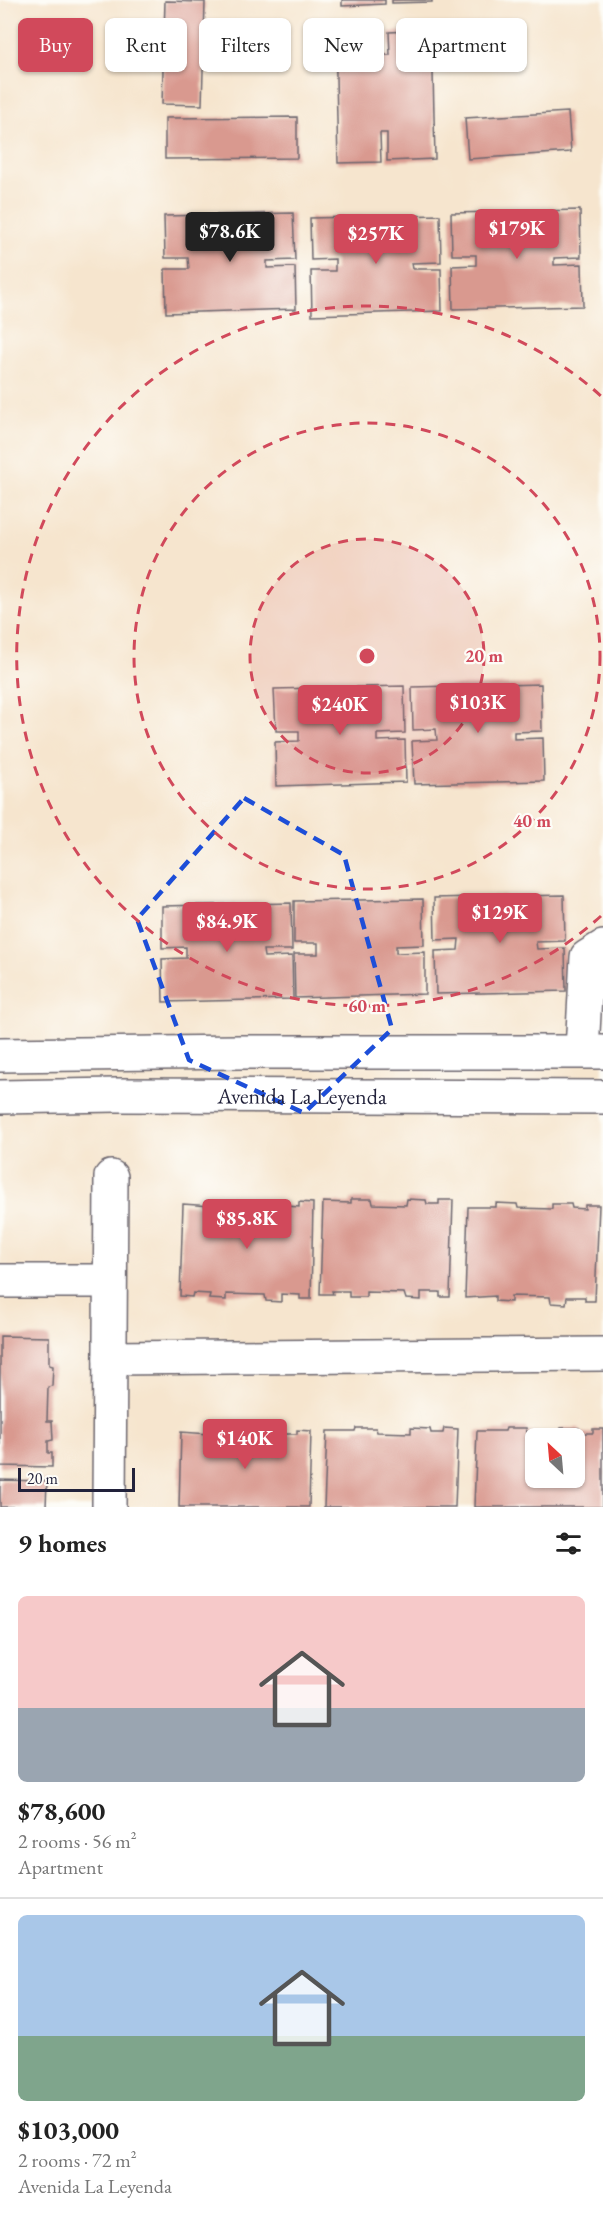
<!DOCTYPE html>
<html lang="en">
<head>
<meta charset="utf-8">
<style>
  body { margin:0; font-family:"EB Garamond",serif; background:#f6f6f6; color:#222; height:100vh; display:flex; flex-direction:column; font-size:22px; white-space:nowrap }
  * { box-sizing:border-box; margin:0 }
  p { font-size:20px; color:#767676 }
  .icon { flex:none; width:33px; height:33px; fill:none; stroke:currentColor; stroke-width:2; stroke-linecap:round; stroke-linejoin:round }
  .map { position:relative; height:1507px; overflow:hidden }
  .details { display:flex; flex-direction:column; background:#fff; flex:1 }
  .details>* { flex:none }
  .banner { position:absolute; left:18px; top:18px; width:567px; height:54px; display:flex; gap:12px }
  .needle { width:39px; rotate:334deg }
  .buttons { position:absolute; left:525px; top:1428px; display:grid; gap:12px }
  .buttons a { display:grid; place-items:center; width:60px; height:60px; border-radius:9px; background:#fff; box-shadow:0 2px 4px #0004; font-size:30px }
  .scale { position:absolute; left:18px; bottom:15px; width:117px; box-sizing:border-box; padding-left:6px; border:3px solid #22223b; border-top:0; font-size:16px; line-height:21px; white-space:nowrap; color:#22223b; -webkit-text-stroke:4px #fdfcf7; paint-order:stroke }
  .price { position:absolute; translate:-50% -51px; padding:0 14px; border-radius:6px; background:#d1495b; color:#fff; font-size:20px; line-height:39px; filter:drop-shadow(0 2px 3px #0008) }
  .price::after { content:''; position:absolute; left:50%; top:36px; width:18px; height:14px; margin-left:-9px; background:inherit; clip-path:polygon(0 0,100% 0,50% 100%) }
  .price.selected { background:#222; color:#fff }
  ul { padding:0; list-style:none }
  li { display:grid; align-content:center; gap:12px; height:318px; padding:0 18px }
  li+li { border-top:2px solid #e0e0e0 }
  li span { display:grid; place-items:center; height:186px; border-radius:9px; color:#555 }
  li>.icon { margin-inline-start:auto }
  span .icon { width:108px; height:108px; fill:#fffc; stroke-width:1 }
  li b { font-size:26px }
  h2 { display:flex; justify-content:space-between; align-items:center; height:72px; padding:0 18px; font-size:26px }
  .tag { padding:0 21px; border-radius:9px; background:#fff; box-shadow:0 2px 4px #0004; font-size:21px; line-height:54px }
  .tag.selected { background:#d1495b; color:#fff }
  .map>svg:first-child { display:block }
  .building { fill:#d9998f; fill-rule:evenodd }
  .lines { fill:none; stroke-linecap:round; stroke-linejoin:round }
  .minor-casing { stroke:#6c666e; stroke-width:36 }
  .minor { stroke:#fff; stroke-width:33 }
  .marked { fill:none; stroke:#1d4ed8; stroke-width:4.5; stroke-dasharray:12 8; stroke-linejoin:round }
  .ring { fill:none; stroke:#d1495b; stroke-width:3; stroke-dasharray:10 8 }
  .labels { text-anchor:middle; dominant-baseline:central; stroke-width:4.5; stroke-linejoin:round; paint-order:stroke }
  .street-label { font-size:22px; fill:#22223b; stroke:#fdfcf7 }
  .centre { fill:#d1495b; stroke:#fdfcf7; stroke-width:3 }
  .ring-label { font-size:18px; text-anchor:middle; font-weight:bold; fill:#d1495b; stroke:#fdfcf7; stroke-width:4.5; stroke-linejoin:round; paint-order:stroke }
</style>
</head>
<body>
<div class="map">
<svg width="603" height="1507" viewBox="0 0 603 1507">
  <rect width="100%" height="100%" fill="#fdfcf7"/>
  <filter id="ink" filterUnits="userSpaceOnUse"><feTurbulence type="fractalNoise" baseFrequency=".0167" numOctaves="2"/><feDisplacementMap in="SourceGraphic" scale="12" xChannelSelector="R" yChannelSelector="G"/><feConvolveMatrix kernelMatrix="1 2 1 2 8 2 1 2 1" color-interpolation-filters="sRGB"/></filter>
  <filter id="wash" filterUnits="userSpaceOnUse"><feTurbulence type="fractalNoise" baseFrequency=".008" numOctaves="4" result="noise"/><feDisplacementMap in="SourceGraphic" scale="24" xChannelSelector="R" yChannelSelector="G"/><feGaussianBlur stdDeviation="1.35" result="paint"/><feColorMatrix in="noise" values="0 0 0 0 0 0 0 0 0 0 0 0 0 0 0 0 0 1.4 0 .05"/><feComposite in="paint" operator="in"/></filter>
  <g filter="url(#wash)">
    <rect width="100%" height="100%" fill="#f6e5ce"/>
    <g id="blocks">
      <path class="building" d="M 342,0 L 385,0 L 385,4 L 342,6 Z
        M 392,0 L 432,0 L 432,2 L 392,3 Z
        M 165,1 L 205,2 L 202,105 L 162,104 Z
        M 432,30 L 435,159 L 387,161 L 387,133 L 380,133 L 381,162 L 338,163 L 335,33 L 379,32 L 379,55 L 390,55 L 389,32 Z
        M 568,112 L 571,152 L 468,159 L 465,118 Z
        M 297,117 L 297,158 L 165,159 L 165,118 Z
        M 580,210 L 581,257 L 554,258 L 554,265 L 582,264 L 583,306 L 453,309 L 452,266 L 476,265 L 476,255 L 452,255 L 451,213 Z
        M 293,213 L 295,260 L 267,261 L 267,268 L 295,267 L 296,309 L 166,313 L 165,269 L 189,269 L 188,258 L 165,258 L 164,216 Z
        M 440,215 L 441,262 L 412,263 L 413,269 L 441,269 L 442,311 L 312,315 L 311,271 L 335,271 L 335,259 L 311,260 L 310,218 Z
        M 541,684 L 542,731 L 514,732 L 514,739 L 543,738 L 544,781 L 414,784 L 412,741 L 437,740 L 436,729 L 413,730 L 412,687 Z
        M 404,686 L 405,733 L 377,734 L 377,741 L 405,740 L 406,782 L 276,786 L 275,742 L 299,741 L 299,731 L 276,731 L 274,689 Z
        M 564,895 L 565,941 L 536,942 L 537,949 L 565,948 L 566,991 L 436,994 L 435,951 L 458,950 L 459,939 L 435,940 L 434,898 Z
        M 423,899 L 424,945 L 396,946 L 396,953 L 425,952 L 425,994 L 295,998 L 294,954 L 318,954 L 318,943 L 294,943 L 294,901 Z
        M 291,903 L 292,950 L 263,950 L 264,957 L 292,956 L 293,999 L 163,1002 L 162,959 L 186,958 L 186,947 L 162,948 L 162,906 Z
        M 351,1199 L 372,1199 L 373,1204 L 406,1205 L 407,1199 L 426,1200 L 427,1204 L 439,1204 L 439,1200 L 453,1200 L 450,1297 L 440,1297 L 440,1292 L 421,1292 L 421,1300 L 406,1299 L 404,1293 L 366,1292 L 366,1297 L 349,1297 L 349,1291 L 332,1291 L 333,1294 L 320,1294 L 323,1202 L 351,1203 Z
        M 211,1201 L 232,1201 L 233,1206 L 266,1207 L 267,1202 L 286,1202 L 287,1206 L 299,1207 L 299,1202 L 313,1203 L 311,1299 L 300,1299 L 300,1295 L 281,1294 L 281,1302 L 266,1301 L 265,1295 L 226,1294 L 226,1300 L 209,1299 L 210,1294 L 193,1293 L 192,1297 L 180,1296 L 183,1204 L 211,1206 Z
        M 496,1203 L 517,1204 L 518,1208 L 552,1209 L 552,1204 L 571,1204 L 572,1208 L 585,1209 L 585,1205 L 599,1205 L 595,1301 L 585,1301 L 585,1297 L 567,1297 L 566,1304 L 551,1303 L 550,1297 L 511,1296 L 511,1302 L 495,1301 L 495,1296 L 465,1298 L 468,1207 L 496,1207 Z
        M 0,1336 L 49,1337 L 49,1365 L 53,1366 L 52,1386 L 48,1387 L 47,1421 L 52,1421 L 53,1440 L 48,1441 L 48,1453 L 52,1453 L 52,1467 L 0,1466 Z
        M 356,1428 L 376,1428 L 377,1432 L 411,1433 L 411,1428 L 430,1429 L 431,1433 L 443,1433 L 444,1428 L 458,1429 L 455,1507 L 324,1507 L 327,1431 L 355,1431 Z
        M 506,1428 L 526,1428 L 527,1432 L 561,1433 L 561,1428 L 579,1428 L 581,1433 L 593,1433 L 593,1429 L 603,1429 L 603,1507 L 474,1507 L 477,1431 L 505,1431 ZM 536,1438 L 574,1438 L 574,1478 L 536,1478 Z
        M 209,1429 L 230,1430 L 231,1434 L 265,1435 L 265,1429 L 284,1430 L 285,1434 L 297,1434 L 297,1430 L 311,1431 L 309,1507 L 179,1507 L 181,1432 L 209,1434 Z
        M 0,1480 L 47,1481 L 46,1507 L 0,1507 Z"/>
    </g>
  </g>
  <g filter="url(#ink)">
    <use href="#blocks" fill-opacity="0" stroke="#6c666e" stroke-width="1.5"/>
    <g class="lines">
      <g class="minor-casing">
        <g id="minor">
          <path d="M 582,1051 L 587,957 L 603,947"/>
          <path d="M 0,1055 L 239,1052 L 603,1052"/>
          <path id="s1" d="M 0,1097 L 117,1095 L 603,1097"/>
          <path d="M 0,1281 L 109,1281"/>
          <path d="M 110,1358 L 603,1354"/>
          <path d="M 109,1507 L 111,1177"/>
        </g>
      </g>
      <use href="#minor" class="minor"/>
    </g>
  </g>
  <path class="marked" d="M 244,798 L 344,855 L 392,1029 L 304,1113 L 189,1060 L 137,919 Z"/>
  <circle cx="367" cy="656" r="117" fill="#d1495b" fill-opacity=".12"/>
  <g class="ring">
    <circle cx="367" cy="656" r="117"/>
    <circle cx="367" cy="656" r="233"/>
    <path d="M601 916A350 350 0 1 1 601 396"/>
  </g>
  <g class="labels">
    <g class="street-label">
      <text stroke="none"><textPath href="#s1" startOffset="302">Avenida La Leyenda</textPath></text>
    </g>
  </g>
  <circle cx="367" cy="656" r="9" class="centre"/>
  <g class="ring-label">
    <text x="484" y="662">20 m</text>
    <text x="532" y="827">40 m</text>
    <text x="367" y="1012">60 m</text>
  </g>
</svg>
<div class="buttons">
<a><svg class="needle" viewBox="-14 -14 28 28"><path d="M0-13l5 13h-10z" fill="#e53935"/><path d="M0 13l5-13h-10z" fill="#767676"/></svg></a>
</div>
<div class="scale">20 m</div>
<b class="price" style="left:517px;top:260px">$179K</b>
<b class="price selected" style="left:230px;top:263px">$78.6K</b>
<b class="price" style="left:376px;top:265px">$257K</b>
<b class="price" style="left:478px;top:734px">$103K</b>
<b class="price" style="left:340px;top:736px">$240K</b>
<b class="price" style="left:500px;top:944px">$129K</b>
<b class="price" style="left:227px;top:953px">$84.9K</b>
<b class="price" style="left:247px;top:1250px">$85.8K</b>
<b class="price" style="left:245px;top:1470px">$140K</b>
<div class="banner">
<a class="tag selected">Buy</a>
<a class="tag">Rent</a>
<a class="tag">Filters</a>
<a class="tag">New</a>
<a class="tag">Apartment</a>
</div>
</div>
<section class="details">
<h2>9 homes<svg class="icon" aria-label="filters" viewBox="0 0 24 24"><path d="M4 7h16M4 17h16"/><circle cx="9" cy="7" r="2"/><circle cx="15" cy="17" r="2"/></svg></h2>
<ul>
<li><span style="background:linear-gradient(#f6c9c9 60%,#9aa5b1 0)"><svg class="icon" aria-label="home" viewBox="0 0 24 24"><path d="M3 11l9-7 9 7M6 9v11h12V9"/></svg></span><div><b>$78,600</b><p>2 rooms · 56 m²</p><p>Apartment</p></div></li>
<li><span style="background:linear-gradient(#a9c7e8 65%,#7fa58c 0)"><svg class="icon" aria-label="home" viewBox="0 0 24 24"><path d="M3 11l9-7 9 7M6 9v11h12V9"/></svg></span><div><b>$103,000</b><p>2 rooms · 72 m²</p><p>Avenida La Leyenda</p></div></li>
</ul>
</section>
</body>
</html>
